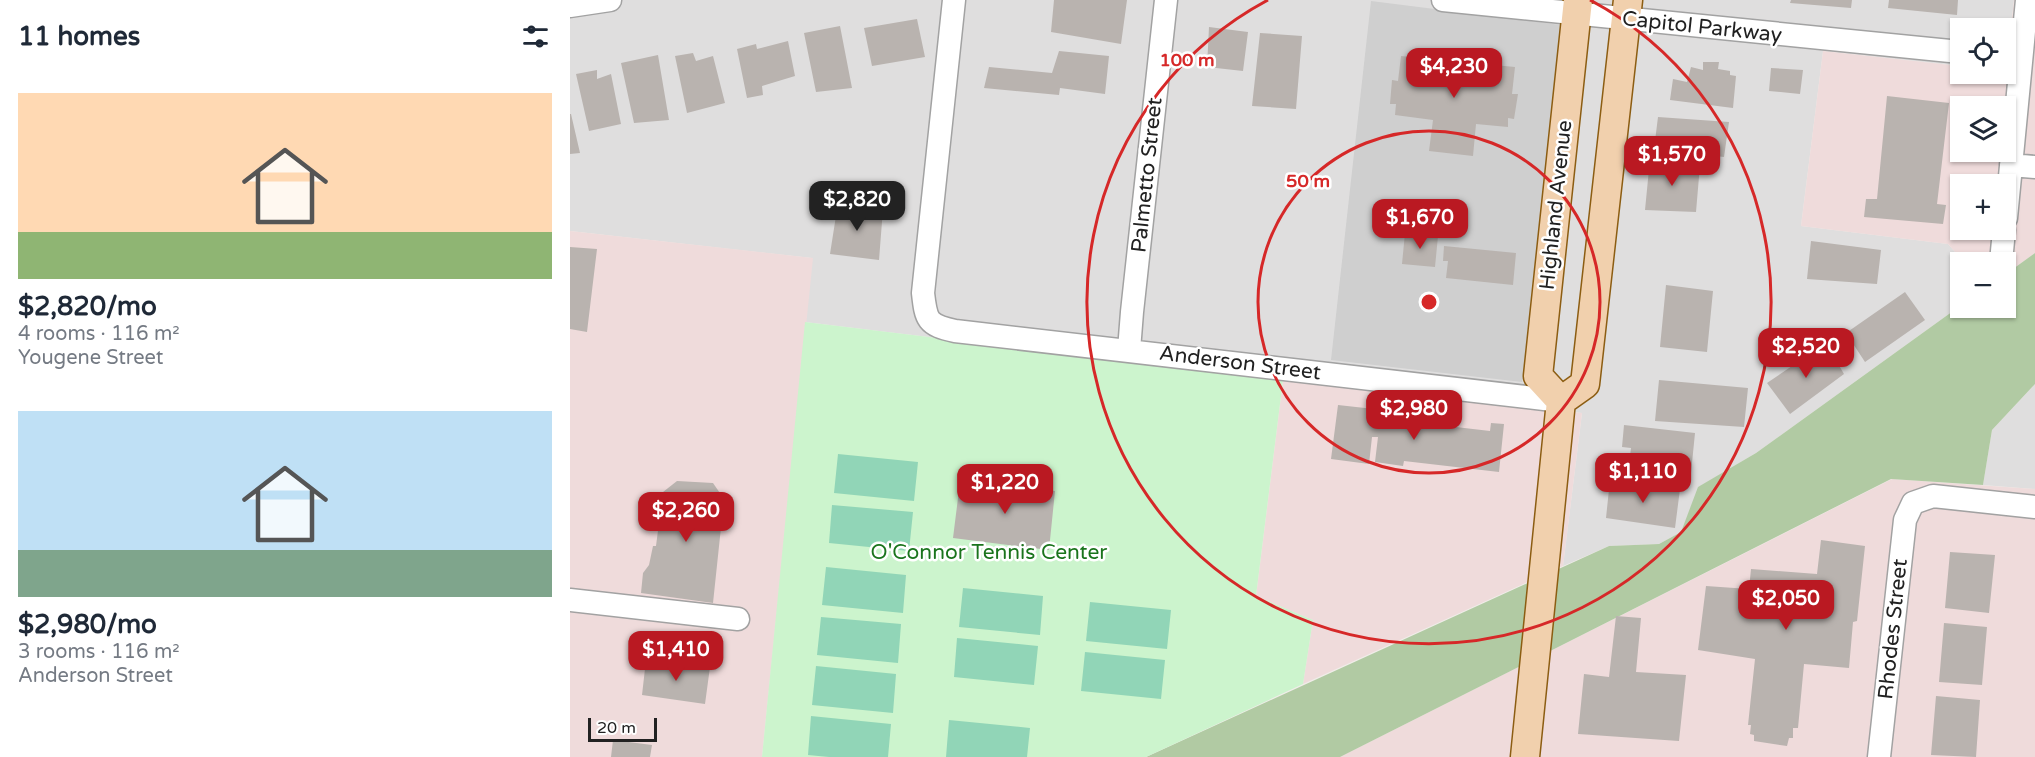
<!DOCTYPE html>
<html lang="en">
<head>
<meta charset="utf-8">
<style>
  body { margin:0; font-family:"Varela Round",sans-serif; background:#f2f2f3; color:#1f2937; height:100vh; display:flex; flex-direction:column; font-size:22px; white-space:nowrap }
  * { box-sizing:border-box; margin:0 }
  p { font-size:20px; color:#747a83 }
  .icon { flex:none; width:33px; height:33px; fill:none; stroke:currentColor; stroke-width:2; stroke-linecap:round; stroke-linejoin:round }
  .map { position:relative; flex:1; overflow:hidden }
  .panel { display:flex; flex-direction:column; background:#fff; width:570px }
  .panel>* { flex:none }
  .controls { position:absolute; left:1380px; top:18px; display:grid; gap:12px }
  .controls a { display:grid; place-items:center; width:66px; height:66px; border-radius:0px; background:#fff; box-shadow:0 2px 4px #0004; font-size:30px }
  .scale { position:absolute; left:18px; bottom:15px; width:69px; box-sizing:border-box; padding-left:6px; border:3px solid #212121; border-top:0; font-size:16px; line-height:21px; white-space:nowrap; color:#212121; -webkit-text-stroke:4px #fff; paint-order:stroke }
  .price { position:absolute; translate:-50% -51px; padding:0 14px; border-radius:12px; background:#ba1922; color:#fff; font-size:20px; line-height:39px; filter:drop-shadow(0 2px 3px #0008) }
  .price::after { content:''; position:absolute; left:50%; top:36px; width:18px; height:14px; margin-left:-9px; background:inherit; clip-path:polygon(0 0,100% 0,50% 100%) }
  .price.selected { background:#222; color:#fff }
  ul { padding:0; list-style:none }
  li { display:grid; align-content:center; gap:12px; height:318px; padding:0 18px }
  li span { display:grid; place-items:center; height:186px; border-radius:0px; color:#555 }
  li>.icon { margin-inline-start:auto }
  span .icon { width:108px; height:108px; fill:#fffc; stroke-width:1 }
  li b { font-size:26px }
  h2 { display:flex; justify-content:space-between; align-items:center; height:72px; padding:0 18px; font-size:26px }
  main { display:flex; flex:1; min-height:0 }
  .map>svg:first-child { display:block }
  .residential { fill:#dfdede }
  .commercial { fill:#efdbdb; fill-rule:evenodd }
  .religious { fill:#cfcfcf }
  .forest { fill:#b1caa3 }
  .park { fill:#ccf4cd }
  .pitch { fill:#91d5b7 }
  .building { fill:#b9b3af }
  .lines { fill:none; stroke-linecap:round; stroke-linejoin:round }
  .minor-casing { stroke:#a2a2a2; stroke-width:25 }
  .major-casing { stroke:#8c5d12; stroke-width:31 }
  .minor { stroke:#fff; stroke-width:22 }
  .major { stroke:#f1d0ad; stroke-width:28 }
  .ring { fill:none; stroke:#d62828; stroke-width:3 }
  .labels { text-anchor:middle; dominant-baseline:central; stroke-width:5; stroke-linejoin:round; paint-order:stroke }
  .street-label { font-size:21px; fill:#212121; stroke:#fff }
  .park-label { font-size:21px; fill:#1a741c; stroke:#fff }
  .centre { fill:#d62828; stroke:#fff; stroke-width:3 }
  .ring-label { font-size:18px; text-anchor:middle; font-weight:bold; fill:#d62828; stroke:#fff; stroke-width:5; stroke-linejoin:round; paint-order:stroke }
</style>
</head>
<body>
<main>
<section class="panel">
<h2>11 homes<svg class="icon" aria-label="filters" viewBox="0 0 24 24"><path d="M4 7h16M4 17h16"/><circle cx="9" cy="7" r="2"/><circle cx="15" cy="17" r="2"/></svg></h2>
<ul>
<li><span style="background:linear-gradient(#ffd9b3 75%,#8fb573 0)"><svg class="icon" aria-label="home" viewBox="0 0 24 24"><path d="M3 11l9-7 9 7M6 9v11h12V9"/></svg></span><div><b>$2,820/mo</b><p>4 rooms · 116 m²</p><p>Yougene Street</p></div></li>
<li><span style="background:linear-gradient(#bfe0f5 75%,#7fa58c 0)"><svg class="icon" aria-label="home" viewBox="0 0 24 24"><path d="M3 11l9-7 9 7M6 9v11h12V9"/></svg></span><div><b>$2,980/mo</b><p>3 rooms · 116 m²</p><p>Anderson Street</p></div></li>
</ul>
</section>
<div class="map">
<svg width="1465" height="757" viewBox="0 0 1465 757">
  <rect width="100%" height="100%" fill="#f0ede9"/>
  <path class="residential" d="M 0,0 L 1444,0 L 1436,70 L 1436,28 L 1390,28 L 1390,66 L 1253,51 L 1231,226 L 1378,244 L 1394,262 L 1390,262 L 1390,306 L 1186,453 L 1129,487 L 1111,532 L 1089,544 L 1039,546 L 993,566 L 1012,413 L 713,380 L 235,322 L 242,258 L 0,231 Z
    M 1465,384 L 1465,489 L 1413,485 L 1422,430 Z"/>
  <path class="commercial" d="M 1444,0 L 1465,0 L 1465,253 L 1436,274 L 1436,262 L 1394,262 L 1378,244 L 1231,226 L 1253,51 L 1390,66 L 1390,74 L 1436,74 ZM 1390,106 L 1436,106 L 1436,152 L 1390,152 ZM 1390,184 L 1436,184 L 1436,230 L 1390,230 Z
    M 0,231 L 243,258 L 192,757 L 0,757 Z
    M 713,380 L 1012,413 L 993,566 L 733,684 L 743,620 L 686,596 Z
    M 1322,479 L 1465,489 L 1465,757 L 770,757 Z"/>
  <path class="religious" d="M 801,1 L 991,25 L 952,382 L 761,360 Z"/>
  <path class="forest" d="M 1465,253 L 1465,384 L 1422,430 L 1413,485 L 1321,479 L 770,757 L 576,757 L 1039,546 L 1089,544 L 1111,532 L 1128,487 L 1186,453 L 1390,306 L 1436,308 L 1436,274 Z"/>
  <path class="park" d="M 235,322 L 713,380 L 686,596 L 743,620 L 733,684 L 576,757 L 192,757 Z"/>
  <path class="pitch" d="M 268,454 L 348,462 L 344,501 L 264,493 Z
    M 262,505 L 343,512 L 339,551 L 259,543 Z
    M 256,567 L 336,575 L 333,613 L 252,605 Z
    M 393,588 L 473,596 L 470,635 L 389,627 Z
    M 520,602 L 601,610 L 597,649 L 516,641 Z
    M 251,617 L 331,624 L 328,663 L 247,655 Z
    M 387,638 L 468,646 L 464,685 L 384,677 Z
    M 515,652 L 595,660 L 591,699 L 511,691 Z
    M 246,666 L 326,674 L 323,713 L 242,705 Z
    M 241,716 L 321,724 L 318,757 L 259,757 L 238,755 Z
    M 379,720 L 460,728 L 457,757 L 376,757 Z"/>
  <path class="building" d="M 484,0 L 557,0 L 551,44 L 481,32 Z
    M 1221,0 L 1282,0 L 1281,8 L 1220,3 Z
    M 1319,0 L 1388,0 L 1387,15 L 1318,8 Z
    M 347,19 L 355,57 L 302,66 L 294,28 Z
    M 270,26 L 282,88 L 246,92 L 234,33 Z
    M 639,27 L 678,32 L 673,71 L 637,67 Z
    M 690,33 L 732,36 L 726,109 L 682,106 Z
    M 218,41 L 225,76 L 192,86 L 193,95 L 177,98 L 167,49 L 186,44 L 187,49 Z
    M 489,51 L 539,56 L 535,94 L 490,88 L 489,95 L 414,88 L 419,67 L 482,73 Z
    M 123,53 L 126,61 L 143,56 L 155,103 L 117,113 L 105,56 Z
    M 88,55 L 99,120 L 64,123 L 51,63 Z
    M 831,56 L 945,67 L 942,94 L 948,94 L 944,119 L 938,118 L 938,127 L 906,124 L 903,156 L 859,151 L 863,120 L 825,115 L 826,104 L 820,104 L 822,80 L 828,81 Z
    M 1133,62 L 1149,62 L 1148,69 L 1160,71 L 1160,75 L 1166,76 L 1163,108 L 1100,100 L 1103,79 L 1117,82 L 1121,67 L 1133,70 Z
    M 1201,68 L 1233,70 L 1230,94 L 1199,91 Z
    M 27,70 L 27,79 L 41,74 L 51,124 L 19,131 L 6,74 Z
    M 1317,96 L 1379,103 L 1367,204 L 1376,205 L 1373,224 L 1294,217 L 1296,199 L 1307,199 Z
    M 0,114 L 1,114 L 10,153 L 0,154 Z
    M 1088,117 L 1159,122 L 1154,157 L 1084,149 Z
    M 1080,159 L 1130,165 L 1126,212 L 1075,210 Z
    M 268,203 L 313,209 L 309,260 L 260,254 Z
    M 835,233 L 868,236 L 865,267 L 832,264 Z
    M 1241,241 L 1311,250 L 1307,284 L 1237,279 Z
    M 874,246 L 946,253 L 943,285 L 876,278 L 878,261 L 873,261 Z
    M 0,247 L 27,249 L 17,332 L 0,329 Z
    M 1096,285 L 1143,291 L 1137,352 L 1090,347 Z
    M 1335,292 L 1355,320 L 1295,362 L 1276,333 Z
    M 1256,343 L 1274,374 L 1220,414 L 1197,383 Z
    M 1089,380 L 1178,388 L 1174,427 L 1085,421 Z
    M 768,405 L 804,409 L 803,415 L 845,419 L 846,410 L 861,412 L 860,424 L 920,431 L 921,423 L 934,424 L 929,472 L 834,461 L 833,466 L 805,462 L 808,437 L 802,437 L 799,464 L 761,459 Z
    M 1054,425 L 1125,433 L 1121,473 L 1059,464 L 1061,448 L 1052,447 Z
    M 1040,480 L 1110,489 L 1105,528 L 1036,518 Z
    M 107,481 L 143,483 L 154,499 L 143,603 L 71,593 L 73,573 L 79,565 L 83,546 L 86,546 L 93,492 Z
    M 390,482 L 485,491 L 479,550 L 383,538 Z
    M 1251,540 L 1295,546 L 1287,621 L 1283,622 L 1279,668 L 1234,664 L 1228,728 L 1223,728 L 1223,738 L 1219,738 L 1217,746 L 1184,741 L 1184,735 L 1180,734 L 1181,725 L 1178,725 L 1185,659 L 1128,650 L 1136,586 L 1179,589 L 1181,569 L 1247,574 Z
    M 1380,552 L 1425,555 L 1419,613 L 1375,608 Z
    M 1046,616 L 1071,618 L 1066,672 L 1116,675 L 1109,741 L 1008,734 L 1014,674 L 1039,677 Z
    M 1374,623 L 1417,627 L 1412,685 L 1369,682 Z
    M 76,660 L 140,667 L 135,704 L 72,695 Z
    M 1366,696 L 1410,700 L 1406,757 L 1361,755 Z
    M 43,740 L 82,745 L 80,757 L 41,757 Z"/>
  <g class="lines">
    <g class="minor-casing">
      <path id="minor" d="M 384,0 L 353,293 C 356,320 357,325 385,331 L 991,401
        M 873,0 L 1390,52
        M 0,6 L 40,0
        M 1441,165 L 1465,167
        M 1436,218 L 1457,0
        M 1431,262 L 1434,230
        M 559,350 L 562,312 L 596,0
        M 0,600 L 168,619
        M 1309,757 L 1335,520 L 1343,503 L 1363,496 L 1465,507"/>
    </g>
    <g class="major-casing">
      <path id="major" d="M 991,401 L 1015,384 L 1058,0
        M 955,757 L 991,401 L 968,376 L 1008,0"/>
    </g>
    <use href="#minor" class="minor"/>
    <use href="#major" class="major"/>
  </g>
  <g class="ring">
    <circle cx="859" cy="302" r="171"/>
    <path d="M1020 0A342 342 0 1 1 698 0"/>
  </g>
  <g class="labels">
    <g class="street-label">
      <text transform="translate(1132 27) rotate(6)">Capitol Parkway</text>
      <text transform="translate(577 175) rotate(-84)">Palmetto Street</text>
      <text transform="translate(986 205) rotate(-84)">Highland Avenue</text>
      <text transform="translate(670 363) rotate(7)">Anderson Street</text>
      <text transform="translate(1323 629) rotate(-84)">Rhodes Street</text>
    </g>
    <g class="park-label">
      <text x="419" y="552">O'Connor Tennis Center</text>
    </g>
  </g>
  <circle cx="859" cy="302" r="9" class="centre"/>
  <g class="ring-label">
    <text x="617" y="66">100 m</text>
    <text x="738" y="187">50 m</text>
  </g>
</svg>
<div class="controls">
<a><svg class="icon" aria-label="locate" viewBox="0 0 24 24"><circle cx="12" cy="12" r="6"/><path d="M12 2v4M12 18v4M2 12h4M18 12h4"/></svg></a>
<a><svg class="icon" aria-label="layers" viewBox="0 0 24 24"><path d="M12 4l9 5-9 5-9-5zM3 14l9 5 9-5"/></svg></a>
<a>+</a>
<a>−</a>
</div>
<div class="scale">20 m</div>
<b class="price" style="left:884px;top:99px">$4,230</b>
<b class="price" style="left:1102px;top:187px">$1,570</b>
<b class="price selected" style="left:287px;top:232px">$2,820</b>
<b class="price" style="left:850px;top:250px">$1,670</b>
<b class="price" style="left:1236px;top:379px">$2,520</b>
<b class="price" style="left:844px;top:441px">$2,980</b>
<b class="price" style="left:1073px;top:504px">$1,110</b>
<b class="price" style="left:435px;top:515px">$1,220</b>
<b class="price" style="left:116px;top:543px">$2,260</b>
<b class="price" style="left:1216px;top:631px">$2,050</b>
<b class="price" style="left:106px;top:682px">$1,410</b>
</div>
</main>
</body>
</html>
